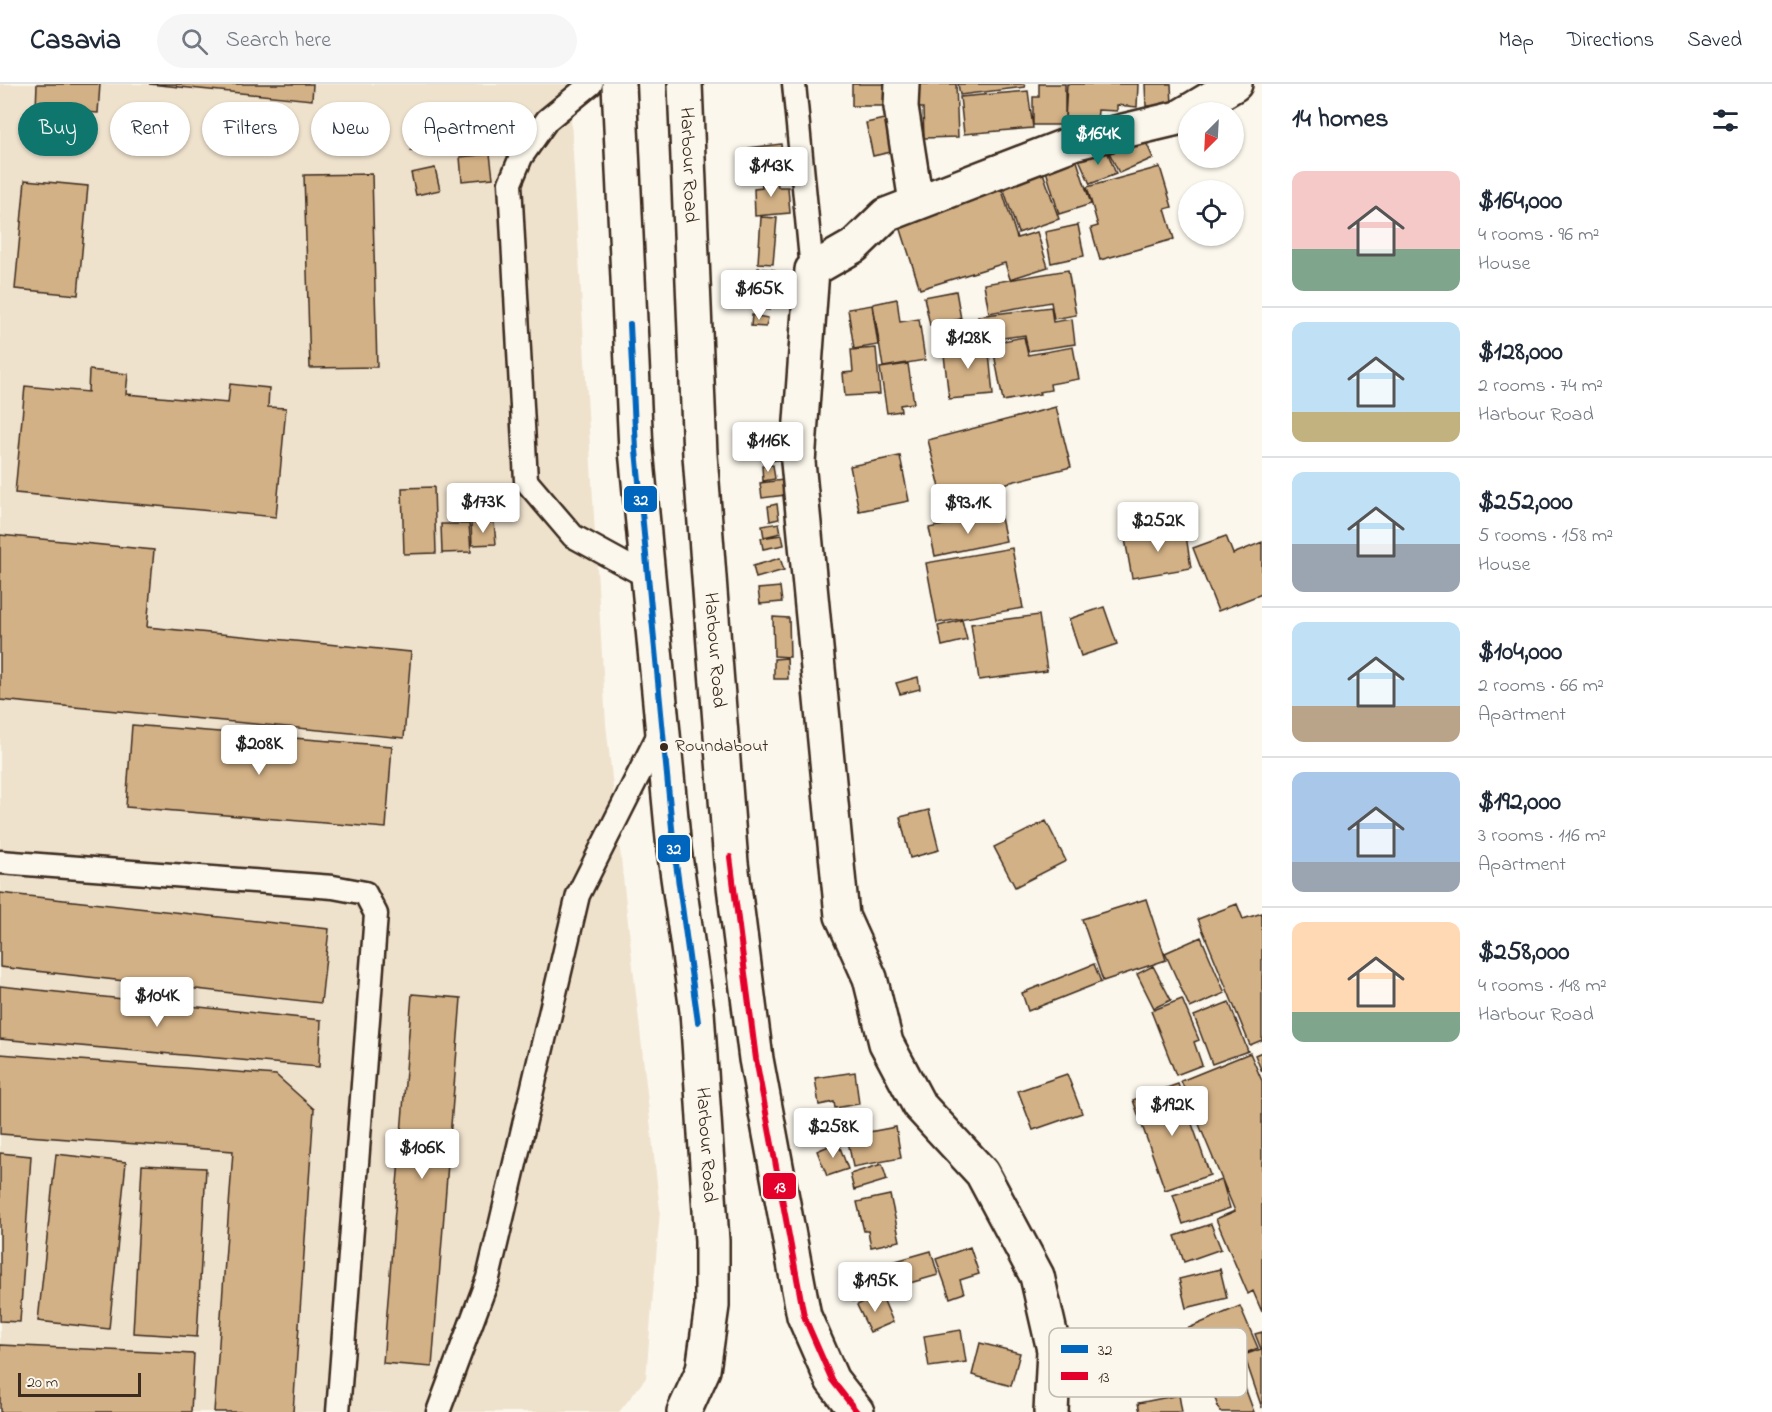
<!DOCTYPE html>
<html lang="en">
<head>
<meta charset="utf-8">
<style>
  body { margin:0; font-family:"Indie Flower",sans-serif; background:#f6f6f7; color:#1f2937; height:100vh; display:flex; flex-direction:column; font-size:22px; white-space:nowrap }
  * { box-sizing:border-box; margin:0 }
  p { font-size:20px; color:#747a83 }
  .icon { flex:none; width:33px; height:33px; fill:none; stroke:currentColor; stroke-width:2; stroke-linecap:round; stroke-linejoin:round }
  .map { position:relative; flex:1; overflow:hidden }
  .drawer { display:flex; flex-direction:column; background:#fff; width:510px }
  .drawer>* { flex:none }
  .hud { position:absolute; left:18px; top:18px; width:570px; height:54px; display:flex; gap:12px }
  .needle { width:39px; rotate:204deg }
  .buttons { position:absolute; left:1178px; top:18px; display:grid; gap:12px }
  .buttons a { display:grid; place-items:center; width:66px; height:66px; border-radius:50%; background:#fff; box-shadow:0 2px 4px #0004; font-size:30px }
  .scale { position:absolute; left:18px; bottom:15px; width:123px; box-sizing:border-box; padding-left:6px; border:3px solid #3b2a1e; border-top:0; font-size:16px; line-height:21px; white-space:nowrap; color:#3b2a1e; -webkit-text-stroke:4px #fbf7ec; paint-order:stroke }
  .price { position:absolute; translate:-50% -51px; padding:0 14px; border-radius:6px; background:#fff; color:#222; font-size:20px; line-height:39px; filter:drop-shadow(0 2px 3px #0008) }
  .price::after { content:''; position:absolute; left:50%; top:36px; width:18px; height:14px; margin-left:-9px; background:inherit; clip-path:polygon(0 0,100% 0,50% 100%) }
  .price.on { background:#0f766e; color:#fff }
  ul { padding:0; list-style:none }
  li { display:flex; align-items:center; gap:18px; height:150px; padding:0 30px }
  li+li { border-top:2px solid #e0e1e3 }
  li span { display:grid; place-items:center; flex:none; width:168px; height:120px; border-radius:12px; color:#555 }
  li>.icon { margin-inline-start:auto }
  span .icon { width:72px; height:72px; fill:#fffc; stroke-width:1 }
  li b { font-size:26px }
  h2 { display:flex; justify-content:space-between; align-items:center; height:72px; padding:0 30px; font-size:26px }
  .chip { padding:0 21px; border-radius:27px; background:#fff; box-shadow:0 2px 4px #0004; font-size:21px; line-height:54px }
  .chip.on { background:#0f766e; color:#fff }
  header { display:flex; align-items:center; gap:36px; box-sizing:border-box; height:84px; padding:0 30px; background:#fff; border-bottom:2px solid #e0e1e3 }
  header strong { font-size:28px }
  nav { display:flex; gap:33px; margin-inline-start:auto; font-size:21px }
  .search { width:420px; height:54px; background:#f6f6f7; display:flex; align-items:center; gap:15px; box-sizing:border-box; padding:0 21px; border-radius:33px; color:#747a83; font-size:22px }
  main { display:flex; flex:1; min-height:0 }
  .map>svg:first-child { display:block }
  .built { fill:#efe2cd }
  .building { fill:#d3b186; stroke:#3b2a1e; stroke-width:1.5 }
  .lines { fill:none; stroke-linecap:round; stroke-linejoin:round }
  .service-casing { stroke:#3b2a1e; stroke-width:27 }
  .minor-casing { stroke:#3b2a1e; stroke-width:38 }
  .trunk-casing { stroke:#3b2a1e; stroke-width:38 }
  .service { stroke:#fbf7ec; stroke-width:22 }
  .minor { stroke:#fbf7ec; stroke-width:33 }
  .trunk { stroke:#fbf7ec; stroke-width:33 }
  .bus-1-casing { stroke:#fbf7ec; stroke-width:10 }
  .bus-2-casing { stroke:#fbf7ec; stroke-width:10 }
  .bus-1 { stroke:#0065bd; stroke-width:6 }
  .bus-2 { stroke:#e4002b; stroke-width:6 }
  .bus-dot { fill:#3b2a1e; stroke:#fbf7ec; stroke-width:2 }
  .labels { text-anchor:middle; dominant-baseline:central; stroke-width:4.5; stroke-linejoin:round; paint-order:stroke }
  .bus-label { font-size:18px; fill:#3b2a1e; stroke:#fbf7ec; text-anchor:start }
  .street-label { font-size:20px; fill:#3b2a1e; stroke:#fbf7ec }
  .key { fill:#fbf7ec; stroke:#c1baae; stroke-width:1.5 }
  .key-label { font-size:16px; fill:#3b2a1e }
  .line-badge { stroke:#fbf7ec; stroke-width:2 }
  .badge-label { font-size:16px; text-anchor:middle; font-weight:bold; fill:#fff }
</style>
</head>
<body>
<header>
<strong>Casavia</strong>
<div class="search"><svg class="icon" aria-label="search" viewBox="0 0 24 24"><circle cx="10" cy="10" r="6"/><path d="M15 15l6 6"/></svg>Search here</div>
<nav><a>Map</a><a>Directions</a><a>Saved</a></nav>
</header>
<main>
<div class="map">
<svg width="1262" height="1328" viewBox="0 0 1262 1328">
  <rect width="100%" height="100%" fill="#fbf7ec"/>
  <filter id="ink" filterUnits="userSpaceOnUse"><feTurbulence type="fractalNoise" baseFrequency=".0167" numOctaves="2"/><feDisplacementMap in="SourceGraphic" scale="12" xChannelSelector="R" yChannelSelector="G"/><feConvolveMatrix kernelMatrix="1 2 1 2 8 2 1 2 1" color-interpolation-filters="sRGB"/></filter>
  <g filter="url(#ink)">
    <path class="built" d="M 0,0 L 569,0 L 606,640 L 660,1126 L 646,1294 L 619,1328 L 0,1328 Z"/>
    <path class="building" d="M 37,0 L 100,0 L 98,29 L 36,25 Z
      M 149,0 L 313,0 L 312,16 Z
      M 852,0 L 889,0 L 888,22 L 852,22 Z
      M 913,0 L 956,0 L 958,53 L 924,54 L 923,24 L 915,24 Z
      M 958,0 L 1024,0 L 1025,3 L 960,11 Z
      M 1039,0 L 1065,0 L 1065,41 L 1033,41 L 1033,13 L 1039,13 Z
      M 1067,0 L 1138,0 L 1137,23 L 1117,21 L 1117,27 L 1098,26 L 1097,38 L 1065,37 Z
      M 1145,0 L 1171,0 L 1172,22 L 1146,22 Z
      M 1028,7 L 1033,44 L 964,50 L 960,13 Z
      M 893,33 L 900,66 L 873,72 L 866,39 Z
      M 412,39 L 437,40 L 437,67 L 411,67 Z
      M 490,45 L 491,67 L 462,69 L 461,46 Z
      M 1143,51 L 1153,74 L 1119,89 L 1108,66 Z
      M 781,60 L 784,88 L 752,92 L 749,64 Z
      M 1106,64 L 1116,90 L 1090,100 L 1079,75 Z
      M 490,70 L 493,94 L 462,97 L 460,73 Z
      M 1075,71 L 1091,120 L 1059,130 L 1044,80 Z
      M 1040,80 L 1059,135 L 1018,149 L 1000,94 Z
      M 1160,83 L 1172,123 L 1165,125 L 1174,155 L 1100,176 L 1091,144 L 1098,142 L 1087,103 Z
      M 435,84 L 440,106 L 416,111 L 411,89 Z
      M 372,90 L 377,283 L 310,284 L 304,91 Z
      M 777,93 L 778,103 L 788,103 L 790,129 L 755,132 L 754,105 L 762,104 L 761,94 Z
      M 25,96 L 88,102 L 78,211 L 15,205 Z
      M 1000,100 L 1017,154 L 1037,148 L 1048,183 L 1010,195 L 1005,179 L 920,205 L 897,133 Z
      M 761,133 L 777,134 L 773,180 L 758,179 Z
      M 1078,141 L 1084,172 L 1051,179 L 1045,148 Z
      M 758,184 L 775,186 L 770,226 L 754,224 Z
      M 1068,186 L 1076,231 L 1054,235 L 1051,218 L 989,229 L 984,200 Z
      M 956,207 L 961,235 L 930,241 L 924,213 Z
      M 897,215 L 900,238 L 919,235 L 925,276 L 883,283 L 873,220 Z
      M 872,221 L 878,261 L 854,265 L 848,225 Z
      M 1051,223 L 1053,238 L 1072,235 L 1075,260 L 1028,267 L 1025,251 L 981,257 L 978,232 Z
      M 752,231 L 768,234 L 766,243 L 751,242 Z
      M 970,235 L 973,252 L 942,257 L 939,240 Z
      M 1024,253 L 1028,271 L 1073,263 L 1079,295 L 1050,300 L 1051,306 L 1039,308 L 1040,310 L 1003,317 L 992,259 Z
      M 988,258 L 993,311 L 949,315 L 943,262 Z
      M 876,264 L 880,310 L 845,312 L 843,289 L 853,288 L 851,266 Z
      M 908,280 L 914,319 L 900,321 L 901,327 L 887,329 L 880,284 Z
      M 89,286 L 128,290 L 126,310 L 228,319 L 230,300 L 269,304 L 268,323 L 286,324 L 276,433 L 15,409 L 25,302 L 88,308 Z
      M 1056,323 L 1071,383 L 943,415 L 928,356 Z
      M 782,362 L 784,375 L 763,378 L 760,366 Z
      M 900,372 L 909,417 L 859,427 L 850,382 Z
      M 773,381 L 775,395 L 763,397 L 762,382 Z
      M 783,396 L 785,411 L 762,414 L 760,399 Z
      M 434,403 L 436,469 L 404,470 L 402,404 Z
      M 777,420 L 779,435 L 770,437 L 768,422 Z
      M 1000,429 L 1006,457 L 935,472 L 929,444 Z
      M 494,438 L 496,460 L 472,461 L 471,439 Z
      M 779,439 L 781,449 L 764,453 L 762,442 Z
      M 441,440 L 469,440 L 471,468 L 442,469 Z
      M 1185,445 L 1191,484 L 1132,494 L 1125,455 Z
      M 0,451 L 154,466 L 147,543 L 411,568 L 404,654 L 0,616 Z
      M 782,451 L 784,461 L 763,465 L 761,454 Z
      M 1226,452 L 1233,470 L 1262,458 L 1262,510 L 1218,527 L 1193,464 Z
      M 1012,464 L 1023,524 L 937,539 L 926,479 Z
      M 780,474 L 784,486 L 756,494 L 753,482 Z
      M 780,503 L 782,518 L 760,520 L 758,505 Z
      M 1104,523 L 1117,560 L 1081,572 L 1069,535 Z
      M 1039,531 L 1047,587 L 979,596 L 971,540 Z
      M 773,533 L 789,534 L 790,573 L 774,572 Z
      M 962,536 L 967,556 L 942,562 L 938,542 Z
      M 787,574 L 788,595 L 774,595 L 774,575 Z
      M 918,593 L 920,605 L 900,610 L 896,599 Z
      M 132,641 L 392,662 L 386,744 L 126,723 Z
      M 929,726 L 939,766 L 910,774 L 900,733 Z
      M 1046,737 L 1066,777 L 1015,803 L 994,763 Z
      M 0,809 L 329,845 L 321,919 L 0,883 Z
      M 1146,815 L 1166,876 L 1103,897 L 1082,835 Z
      M 1237,820 L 1243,835 L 1262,829 L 1262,956 L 1250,961 L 1198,835 Z
      M 1201,853 L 1225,909 L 1190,924 L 1165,869 Z
      M 1094,880 L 1101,898 L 1028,927 L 1022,909 Z
      M 1153,882 L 1171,916 L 1154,924 L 1137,890 Z
      M 0,902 L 321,936 L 319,983 L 0,955 Z
      M 412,910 L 461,914 L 432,1283 L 383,1279 Z
      M 1182,915 L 1199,956 L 1194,958 L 1202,981 L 1176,991 L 1151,927 Z
      M 1229,918 L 1248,967 L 1212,980 L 1194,932 Z
      M 1262,968 L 1262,988 L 1255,971 Z
      M 1250,969 L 1262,997 L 1262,1228 L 1253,1207 L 1248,1210 L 1216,1135 L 1235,1127 L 1181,997 Z
      M 0,970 L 276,991 L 314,1025 L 293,1328 L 214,1328 L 233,1067 L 0,1050 Z
      M 855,988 L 859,1020 L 835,1024 L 834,1018 L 819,1021 L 815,994 Z
      M 1067,990 L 1082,1029 L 1033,1046 L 1018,1007 Z
      M 1178,1000 L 1210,1091 L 1165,1106 L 1133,1016 Z
      M 896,1043 L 901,1074 L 853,1083 L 847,1052 Z
      M 838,1058 L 848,1085 L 827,1092 L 817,1067 Z
      M 0,1069 L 31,1072 L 20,1238 L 0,1237 Z
      M 56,1070 L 126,1078 L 109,1245 L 38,1237 Z
      M 882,1080 L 887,1096 L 854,1106 L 850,1090 Z
      M 142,1081 L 206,1084 L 197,1253 L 133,1249 Z
      M 1222,1096 L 1230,1124 L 1183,1140 L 1173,1111 Z
      M 890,1111 L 900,1157 L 871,1163 L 868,1147 L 864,1147 L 857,1118 Z
      M 1211,1140 L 1221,1165 L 1184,1178 L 1175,1152 Z
      M 970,1163 L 979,1190 L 960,1196 L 964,1209 L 950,1214 L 936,1175 Z
      M 931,1167 L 938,1191 L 892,1204 L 885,1180 Z
      M 874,1181 L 883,1207 L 853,1217 L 845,1191 Z
      M 1220,1185 L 1227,1214 L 1186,1224 L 1179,1195 Z
      M 881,1210 L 893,1238 L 870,1248 L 857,1221 Z
      M 1240,1222 L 1258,1264 L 1199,1288 L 1182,1247 Z
      M 961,1246 L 966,1278 L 929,1283 L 924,1252 Z
      M 1262,1248 L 1262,1324 L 1244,1271 L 1261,1265 L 1255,1250 Z
      M 980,1259 L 1020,1269 L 1011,1302 L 972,1291 Z
      M 0,1261 L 194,1270 L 191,1328 L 0,1328 Z
      M 1240,1290 L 1254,1328 L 1220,1328 L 1210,1301 Z
      M 1179,1311 L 1182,1328 L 1140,1328 L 1138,1319 Z"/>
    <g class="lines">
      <g class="service-casing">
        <path id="service" d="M 591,0 L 547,36 L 521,73 L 510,99 L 526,397 L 573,452 L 648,493
          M 794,0 L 812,186
          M 0,778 L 333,803 L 365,809 L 376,830 L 338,1328
          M 438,1328 L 488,1194 L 578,811 L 662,644"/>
      </g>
      <g class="minor-casing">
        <path id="minor" d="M 902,0 L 901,23 L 916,118
          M 1051,1328 L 1054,1266 L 1037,1192 L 982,1089 L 919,1021 L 886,959 L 870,894 L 842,832 L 798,378 L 812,186 L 854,162 L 886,131 L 1073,59 L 1178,34 L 1235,0"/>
      </g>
      <g class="trunk-casing">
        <g id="trunk">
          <path id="s1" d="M 619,0 L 636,366 L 674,765 L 697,927 L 712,1157 L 712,1222 L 703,1286 L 684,1328"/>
          <path id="s2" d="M 685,0 L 700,371 L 714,561 L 731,779 L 756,975 L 804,1232 L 832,1296 L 857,1328"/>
        </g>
      </g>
      <use href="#service" class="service"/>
      <use href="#minor" class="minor"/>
      <use href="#trunk" class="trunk"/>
      <g class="bus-1-casing">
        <path id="bus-1" d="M 630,240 L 636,366 L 674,765 L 698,938"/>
      </g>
      <g class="bus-2-casing">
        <path id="bus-2" d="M 730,773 L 756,975 L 804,1232 L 832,1296 L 857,1328"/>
      </g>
      <use href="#bus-1" class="bus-1"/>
      <use href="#bus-2" class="bus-2"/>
    </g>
  </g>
  <circle class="bus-dot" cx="664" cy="663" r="5"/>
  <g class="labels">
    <g class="bus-label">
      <text x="675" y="663">Roundabout</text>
    </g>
    <g class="street-label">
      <text stroke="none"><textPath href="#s2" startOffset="81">Harbour Road</textPath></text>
      <text stroke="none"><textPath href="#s2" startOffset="567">Harbour Road</textPath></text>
      <text stroke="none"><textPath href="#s1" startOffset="1065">Harbour Road</textPath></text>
    </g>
  </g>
  <rect x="1049" y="1244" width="198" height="69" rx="9" class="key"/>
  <rect x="1061" y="1261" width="27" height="8" fill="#0065bd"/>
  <rect x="1061" y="1288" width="27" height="8" fill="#e4002b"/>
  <g class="key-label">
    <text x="1098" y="1271">32</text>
    <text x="1098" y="1298">13</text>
  </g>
  <g class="line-badge">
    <rect x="623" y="401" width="35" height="28" rx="6" fill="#0065bd"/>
    <rect x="657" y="750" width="34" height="29" rx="6" fill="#0065bd"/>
    <rect x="762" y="1088" width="35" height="28" rx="6" fill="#e4002b"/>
  </g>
  <g class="badge-label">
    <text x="641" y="421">32</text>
    <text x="674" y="770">32</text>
    <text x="780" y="1108">13</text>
  </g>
</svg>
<div class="buttons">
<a><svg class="needle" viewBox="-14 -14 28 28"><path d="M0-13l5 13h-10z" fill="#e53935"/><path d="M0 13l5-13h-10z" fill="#747a83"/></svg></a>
<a><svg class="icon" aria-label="locate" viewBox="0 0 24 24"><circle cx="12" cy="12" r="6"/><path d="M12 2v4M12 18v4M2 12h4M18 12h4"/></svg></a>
</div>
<div class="scale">20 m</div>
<b class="price on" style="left:1098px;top:82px">$164K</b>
<b class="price" style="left:771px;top:114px">$143K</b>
<b class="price" style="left:759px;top:237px">$165K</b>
<b class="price" style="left:968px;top:286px">$128K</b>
<b class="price" style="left:768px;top:389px">$116K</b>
<b class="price" style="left:483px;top:450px">$173K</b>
<b class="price" style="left:968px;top:451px">$93.1K</b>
<b class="price" style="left:1158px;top:469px">$252K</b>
<b class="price" style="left:259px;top:692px">$208K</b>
<b class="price" style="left:157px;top:944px">$104K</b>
<b class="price" style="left:1172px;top:1053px">$192K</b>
<b class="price" style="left:833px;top:1075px">$258K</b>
<b class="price" style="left:422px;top:1096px">$106K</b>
<b class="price" style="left:875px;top:1229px">$195K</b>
<div class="hud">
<a class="chip on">Buy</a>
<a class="chip">Rent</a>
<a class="chip">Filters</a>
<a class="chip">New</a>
<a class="chip">Apartment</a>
</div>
</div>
<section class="drawer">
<h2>14 homes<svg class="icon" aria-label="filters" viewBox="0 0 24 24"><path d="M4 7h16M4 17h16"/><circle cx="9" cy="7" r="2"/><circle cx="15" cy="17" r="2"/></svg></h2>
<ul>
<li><span style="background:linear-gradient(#f6c9c9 65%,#7fa58c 0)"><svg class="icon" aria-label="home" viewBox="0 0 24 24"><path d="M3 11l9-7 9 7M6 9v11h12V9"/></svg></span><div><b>$164,000</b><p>4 rooms · 96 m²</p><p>House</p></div></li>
<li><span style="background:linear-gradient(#bfe0f5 75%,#c2b280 0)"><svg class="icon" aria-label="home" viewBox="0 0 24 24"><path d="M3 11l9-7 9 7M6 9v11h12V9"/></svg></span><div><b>$128,000</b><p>2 rooms · 74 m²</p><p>Harbour Road</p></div></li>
<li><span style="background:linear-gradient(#bfe0f5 60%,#9aa5b1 0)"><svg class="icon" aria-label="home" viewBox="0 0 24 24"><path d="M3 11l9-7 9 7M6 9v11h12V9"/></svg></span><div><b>$252,000</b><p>5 rooms · 158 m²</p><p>House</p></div></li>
<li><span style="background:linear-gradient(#bfe0f5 70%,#b9a48a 0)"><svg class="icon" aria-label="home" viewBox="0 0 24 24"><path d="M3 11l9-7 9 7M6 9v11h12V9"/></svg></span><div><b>$104,000</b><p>2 rooms · 66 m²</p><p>Apartment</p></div></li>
<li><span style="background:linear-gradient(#a9c7e8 75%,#9aa5b1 0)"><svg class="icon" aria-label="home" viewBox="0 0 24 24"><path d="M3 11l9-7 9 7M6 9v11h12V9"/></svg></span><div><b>$192,000</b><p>3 rooms · 116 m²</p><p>Apartment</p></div></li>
<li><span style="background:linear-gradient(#ffd9b3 75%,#7fa58c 0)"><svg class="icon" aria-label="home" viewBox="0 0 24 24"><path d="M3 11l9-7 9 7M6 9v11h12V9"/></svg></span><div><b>$258,000</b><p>4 rooms · 148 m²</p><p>Harbour Road</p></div></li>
</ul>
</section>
</main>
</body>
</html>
